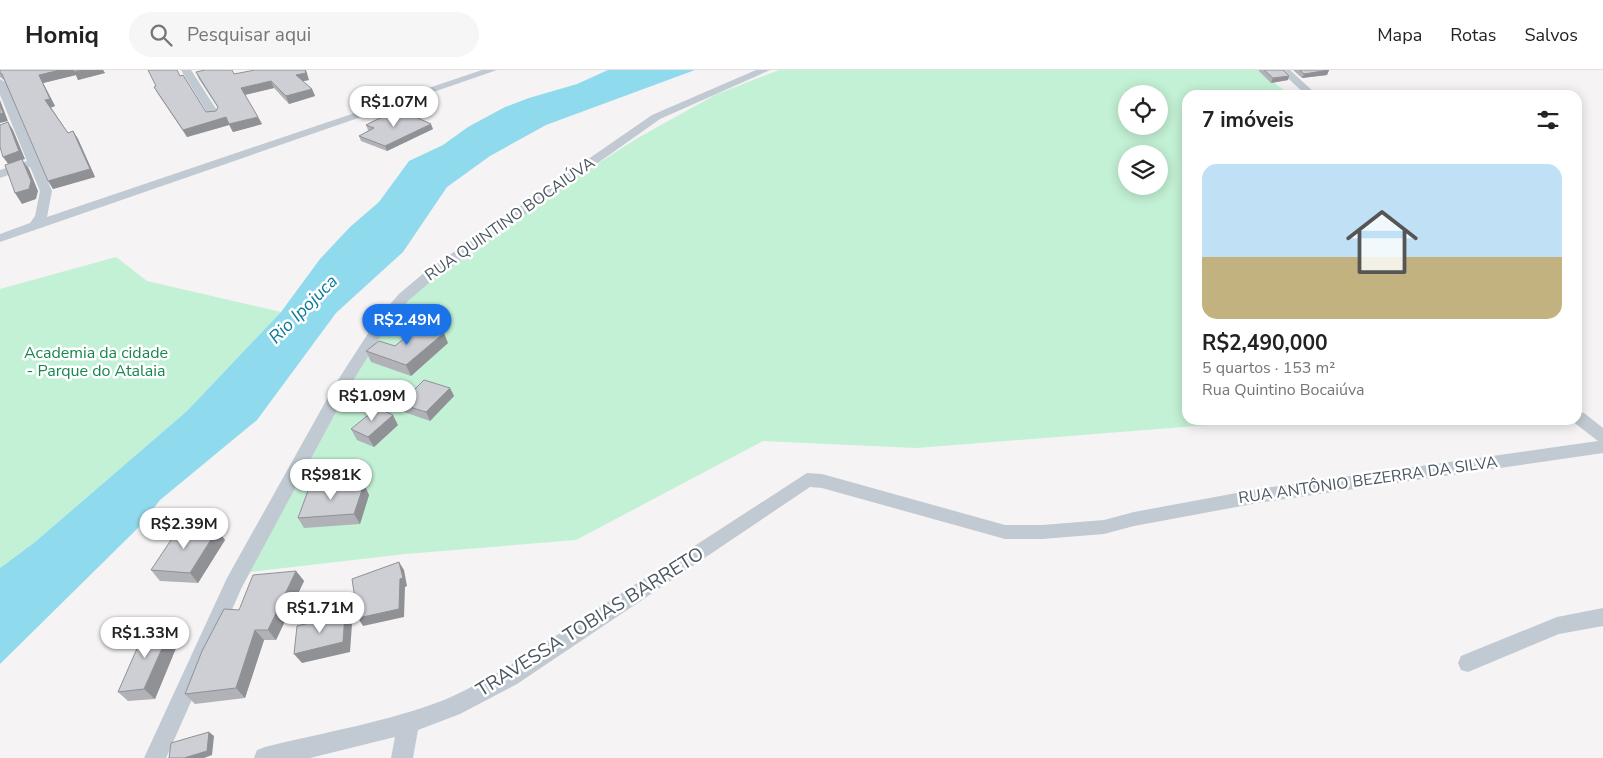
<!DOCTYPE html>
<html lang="pt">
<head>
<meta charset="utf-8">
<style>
  body { margin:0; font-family:"Nunito Sans",sans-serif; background:#f6f6f6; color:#222; height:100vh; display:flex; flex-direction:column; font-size:19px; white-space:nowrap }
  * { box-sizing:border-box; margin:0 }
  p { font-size:16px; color:#767676 }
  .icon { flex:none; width:28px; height:28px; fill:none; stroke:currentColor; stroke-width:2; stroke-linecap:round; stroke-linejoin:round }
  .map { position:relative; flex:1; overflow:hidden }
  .drawer { position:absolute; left:1182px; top:20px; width:400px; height:335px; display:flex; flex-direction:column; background:#fff; border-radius:15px; box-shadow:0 2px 12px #0003 }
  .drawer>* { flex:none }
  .buttons { position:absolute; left:1118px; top:15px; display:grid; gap:10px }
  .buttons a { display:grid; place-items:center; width:50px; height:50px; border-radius:50%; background:#fff; box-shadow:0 2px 12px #0003; font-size:25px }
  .price { position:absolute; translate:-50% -42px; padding:0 11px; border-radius:18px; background:#fff; color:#222; font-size:16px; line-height:32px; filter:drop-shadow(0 1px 2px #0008) }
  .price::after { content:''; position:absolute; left:50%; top:30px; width:15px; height:11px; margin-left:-8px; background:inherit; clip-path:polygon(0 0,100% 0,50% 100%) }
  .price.on { background:#1a73e8; color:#fff }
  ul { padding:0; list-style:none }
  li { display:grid; align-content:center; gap:10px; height:265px; padding:0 20px }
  li span { display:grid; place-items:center; height:155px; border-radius:15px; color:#555 }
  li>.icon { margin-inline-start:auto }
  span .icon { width:90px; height:90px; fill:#fffc; stroke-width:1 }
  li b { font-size:21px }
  h2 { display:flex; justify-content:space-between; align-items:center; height:60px; padding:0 20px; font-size:21px }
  header { display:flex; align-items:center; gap:30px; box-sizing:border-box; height:70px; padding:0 25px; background:#fff; border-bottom:1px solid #e0e0e0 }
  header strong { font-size:24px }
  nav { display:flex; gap:28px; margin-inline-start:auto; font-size:18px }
  .search { width:350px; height:45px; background:#f6f6f6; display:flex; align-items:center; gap:12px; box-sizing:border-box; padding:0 18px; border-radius:28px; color:#767676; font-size:19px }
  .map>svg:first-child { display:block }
  .green { fill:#c3f1d5; fill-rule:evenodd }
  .water { fill:#90daee }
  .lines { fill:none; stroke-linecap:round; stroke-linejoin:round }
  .minor { fill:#c1cad2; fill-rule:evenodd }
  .wall { fill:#b0b2b7 }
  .shaded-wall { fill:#909195 }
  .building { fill:#cdcfd5; stroke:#909195 }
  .labels { text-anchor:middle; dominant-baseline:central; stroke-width:5; stroke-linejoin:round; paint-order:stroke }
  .street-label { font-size:16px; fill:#4a5661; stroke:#fff }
  .park-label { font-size:16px; fill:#17864f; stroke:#fff }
  .water-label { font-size:18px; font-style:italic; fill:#0c7c9b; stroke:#fff }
  .near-street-label { font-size:19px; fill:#4a5661; stroke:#fff }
</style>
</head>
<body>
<header>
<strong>Homiq</strong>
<div class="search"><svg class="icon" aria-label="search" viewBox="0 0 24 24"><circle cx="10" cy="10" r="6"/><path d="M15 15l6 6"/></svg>Pesquisar aqui</div>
<nav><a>Mapa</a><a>Rotas</a><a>Salvos</a></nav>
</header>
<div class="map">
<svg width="1603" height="688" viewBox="0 0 1603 688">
  <rect width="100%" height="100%" fill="#f5f3f3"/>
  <path class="green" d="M 779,0 L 1258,0 L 1290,25 L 1188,25 L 1188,350 L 1272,350 L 916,378 L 763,371 L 576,470 L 405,484 L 249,502 L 375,267 L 434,199 L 636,69 L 715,25 ZM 1126,24 L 1159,24 L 1159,56 L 1126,56 ZM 1126,84 L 1159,84 L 1159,116 L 1126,116 Z
    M 116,187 L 147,211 L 281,242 L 187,341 L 35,472 L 0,498 L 0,219 Z"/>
  <path class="water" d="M 608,0 L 695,0 L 546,55 L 490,86 L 447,117 L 403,182 L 336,243 L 257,350 L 160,430 L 139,457 L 0,594 L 0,498 L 35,472 L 187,341 L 281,242 L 320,189 L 350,157 L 379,132 L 409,91 L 443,75 L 468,57 L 505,37 L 529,28 L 577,14 Z"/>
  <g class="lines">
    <path class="minor" d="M 181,0 L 191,0 L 220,45 L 218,47 L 210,47 Z
      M 482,0 L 497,0 L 0,172 L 0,164 L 30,153 L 35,146 L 40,121 L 30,97 L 0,108 L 0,100 L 27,91 L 0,25 L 0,9 L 5,12 L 52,121 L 47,147 Z
      M 756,0 L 770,0 L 660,49 L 435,208 L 409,230 L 388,254 L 351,314 L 242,517 L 166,688 L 144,688 L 227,508 L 336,313 L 378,248 L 399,224 L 425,202 L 652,45 Z
      M 1279,0 L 1290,0 L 1317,25 L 1306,25 Z
      M 1578,341 L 1584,343 L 1603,358 L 1603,383 L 1258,433 L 1134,456 L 1104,464 L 1042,469 L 1005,469 L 822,418 L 810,417 L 517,614 L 460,644 L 418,660 L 413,688 L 391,688 L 395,667 L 310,688 L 254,688 L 257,680 L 265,677 C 325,662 387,652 444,630 C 464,622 483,610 503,600 L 807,403 L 822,404 L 1005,455 L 1042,455 L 1104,450 L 1134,442 L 1258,419 L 1598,371 L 1572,351 L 1578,350 Z
      M 1603,538 L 1603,556 L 1559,564 L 1468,602 L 1461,600 L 1458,593 L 1461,586 L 1557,547 Z"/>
  </g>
  <path class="wall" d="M 0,0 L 103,0 L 105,3 L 78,10 L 76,5 L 43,13 L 55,36 L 51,37 L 68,63 L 73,61 L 78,69 L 95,107 L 53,119 L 4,10 L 0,7 Z
    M 1258,0 L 1283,0 L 1288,10 L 1271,13 Z
    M 1293,0 L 1329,0 L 1327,5 L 1302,8 Z
    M 196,2 L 309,10 L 303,11 L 312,19 L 315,26 L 289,34 L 274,18 L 245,25 L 262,54 L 233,62 L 229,55 L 187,67 L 158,24 L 154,17 L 180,6 L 206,42 L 216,41 L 218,38 L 199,9 Z
    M 366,55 L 433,59 L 387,81 L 361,71 L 359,66 L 369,60 L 368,60 Z
    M 448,273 L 411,306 L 371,292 L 366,281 L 395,276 Z
    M 450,318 L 454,326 L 430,351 L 404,342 L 400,334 Z
    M 398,355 L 374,377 L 357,370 L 351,359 Z
    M 364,414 L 369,425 L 360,454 L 304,458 L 298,448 Z
    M 217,460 L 225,470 L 198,513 L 160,511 L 151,500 Z
    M 296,501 L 304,511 L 276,570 L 264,570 L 245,628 L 195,634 L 185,624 L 239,540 Z
    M 172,556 L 181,566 L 155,629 L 128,631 L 118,622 Z"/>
  <path class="shaded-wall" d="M 60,0 L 103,0 L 105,3 L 78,10 L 76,5 L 43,13 L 55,36 L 50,38 L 45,30 L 39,5 Z
    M 305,0 L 306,0 L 309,10 L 299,12 L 296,5 Z
    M 1329,0 L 1327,5 L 1302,8 L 1304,4 Z
    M 1289,6 L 1288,10 L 1271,13 L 1273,8 Z
    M 271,11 L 274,18 L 244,25 L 241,18 Z
    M 312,19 L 315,26 L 289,34 L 286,26 Z
    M 0,30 L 8,51 L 0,53 Z
    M 226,47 L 229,55 L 187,67 L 183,60 Z
    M 258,47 L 262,54 L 233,62 L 229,54 Z
    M 8,52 L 13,60 L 25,89 L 22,90 L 29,99 L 38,121 L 36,129 L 22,134 L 15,123 L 9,95 L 3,87 Z
    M 431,54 L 433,59 L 387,81 L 385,76 Z
    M 73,61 L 78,69 L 95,107 L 53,119 L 48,111 Z
    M 444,263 L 448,273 L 411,306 L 406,295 Z
    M 450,318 L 454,326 L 430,351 L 426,342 Z
    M 393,345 L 398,355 L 374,377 L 368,367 Z
    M 364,414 L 369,425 L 360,454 L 354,444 Z
    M 217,460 L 225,470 L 198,513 L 190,503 Z
    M 399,492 L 404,500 L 407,516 L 405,517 L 404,547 L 363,556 L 358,548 Z
    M 296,501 L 304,511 L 276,570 L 268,560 Z
    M 345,544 L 352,554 L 350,582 L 302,593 L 294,584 Z
    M 172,556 L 181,566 L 155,629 L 144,619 Z
    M 255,560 L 264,570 L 245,628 L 236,618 Z
    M 209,662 L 214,666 L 212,685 L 204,688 L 184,688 Z"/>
  <path class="building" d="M 0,0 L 60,0 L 39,5 L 50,29 L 45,30 L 68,63 L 73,61 L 90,99 L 48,111 L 2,4 L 0,3 Z
    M 73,0 L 83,0 L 74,2 Z
    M 148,0 L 177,0 L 180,6 L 183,5 L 206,42 L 216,41 L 218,37 L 196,2 L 205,0 L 232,0 L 234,4 L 255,0 L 305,0 L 306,3 L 296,5 L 312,19 L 286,26 L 271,11 L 241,18 L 258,47 L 229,54 L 226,47 L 183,60 L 154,17 L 156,16 Z
    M 1264,0 L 1283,0 L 1289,6 L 1273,8 Z
    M 1300,0 L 1329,0 L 1304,4 Z
    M 1327,24 L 1351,24 L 1353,25 L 1328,25 Z
    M 0,35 L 3,43 L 0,44 Z
    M 398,39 L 431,54 L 385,76 L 359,66 L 374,58 L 366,55 Z
    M 8,52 L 19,81 L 3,87 L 0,77 L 0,55 Z
    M 22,89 L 31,111 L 29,119 L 15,123 L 5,95 Z
    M 421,255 L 444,263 L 406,295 L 366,281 L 379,271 L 395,276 Z
    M 424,310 L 450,318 L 426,342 L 400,334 Z
    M 377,338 L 393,345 L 368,367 L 351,359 Z
    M 364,414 L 354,444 L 298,448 L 309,418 Z
    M 179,458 L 217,460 L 190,503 L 151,500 Z
    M 399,492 L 403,508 L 400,509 L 399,539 L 358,548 L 352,509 Z
    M 296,501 L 268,560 L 255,560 L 236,618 L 185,624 L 202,581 L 224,539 L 239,540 L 253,505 Z
    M 345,544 L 343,572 L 294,584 L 297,556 Z
    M 172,556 L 144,619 L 118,622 L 146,558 Z
    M 209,662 L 207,681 L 184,688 L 169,688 L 171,673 Z"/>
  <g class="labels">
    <g class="street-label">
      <text transform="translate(510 149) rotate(-35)">RUA QUINTINO BOCAIÚVA</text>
      <text transform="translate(1368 410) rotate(-8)">RUA ANTÔNIO BEZERRA DA SILVA</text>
    </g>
    <g class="park-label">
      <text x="96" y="283">Academia da cidade<tspan x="96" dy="18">- Parque do Atalaia</tspan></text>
    </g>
    <g class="water-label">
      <text transform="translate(303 239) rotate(-45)">Rio Ipojuca</text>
    </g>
    <g class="near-street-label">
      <text transform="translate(590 552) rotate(-32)">TRAVESSA TOBIAS BARRETO</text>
    </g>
  </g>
</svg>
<div class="buttons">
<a><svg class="icon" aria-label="locate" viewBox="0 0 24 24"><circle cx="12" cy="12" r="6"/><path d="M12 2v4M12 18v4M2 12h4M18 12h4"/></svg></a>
<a><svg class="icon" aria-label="layers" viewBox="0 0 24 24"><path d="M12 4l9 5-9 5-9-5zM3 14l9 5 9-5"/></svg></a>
</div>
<b class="price" style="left:394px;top:58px">R$1.07M</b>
<b class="price on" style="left:407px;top:276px">R$2.49M</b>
<b class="price" style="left:372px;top:352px">R$1.09M</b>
<b class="price" style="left:331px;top:431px">R$981K</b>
<b class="price" style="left:184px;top:480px">R$2.39M</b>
<b class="price" style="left:320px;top:564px">R$1.71M</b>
<b class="price" style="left:145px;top:589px">R$1.33M</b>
<section class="drawer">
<h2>7 imóveis<svg class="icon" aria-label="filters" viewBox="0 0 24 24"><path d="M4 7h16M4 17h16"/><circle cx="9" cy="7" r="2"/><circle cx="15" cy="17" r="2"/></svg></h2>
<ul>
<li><span style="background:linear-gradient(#bfe0f5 60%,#c2b280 0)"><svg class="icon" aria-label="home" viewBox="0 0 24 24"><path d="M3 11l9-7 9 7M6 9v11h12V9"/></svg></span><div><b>R$2,490,000</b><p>5 quartos · 153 m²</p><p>Rua Quintino Bocaiúva</p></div></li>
</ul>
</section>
</div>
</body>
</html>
